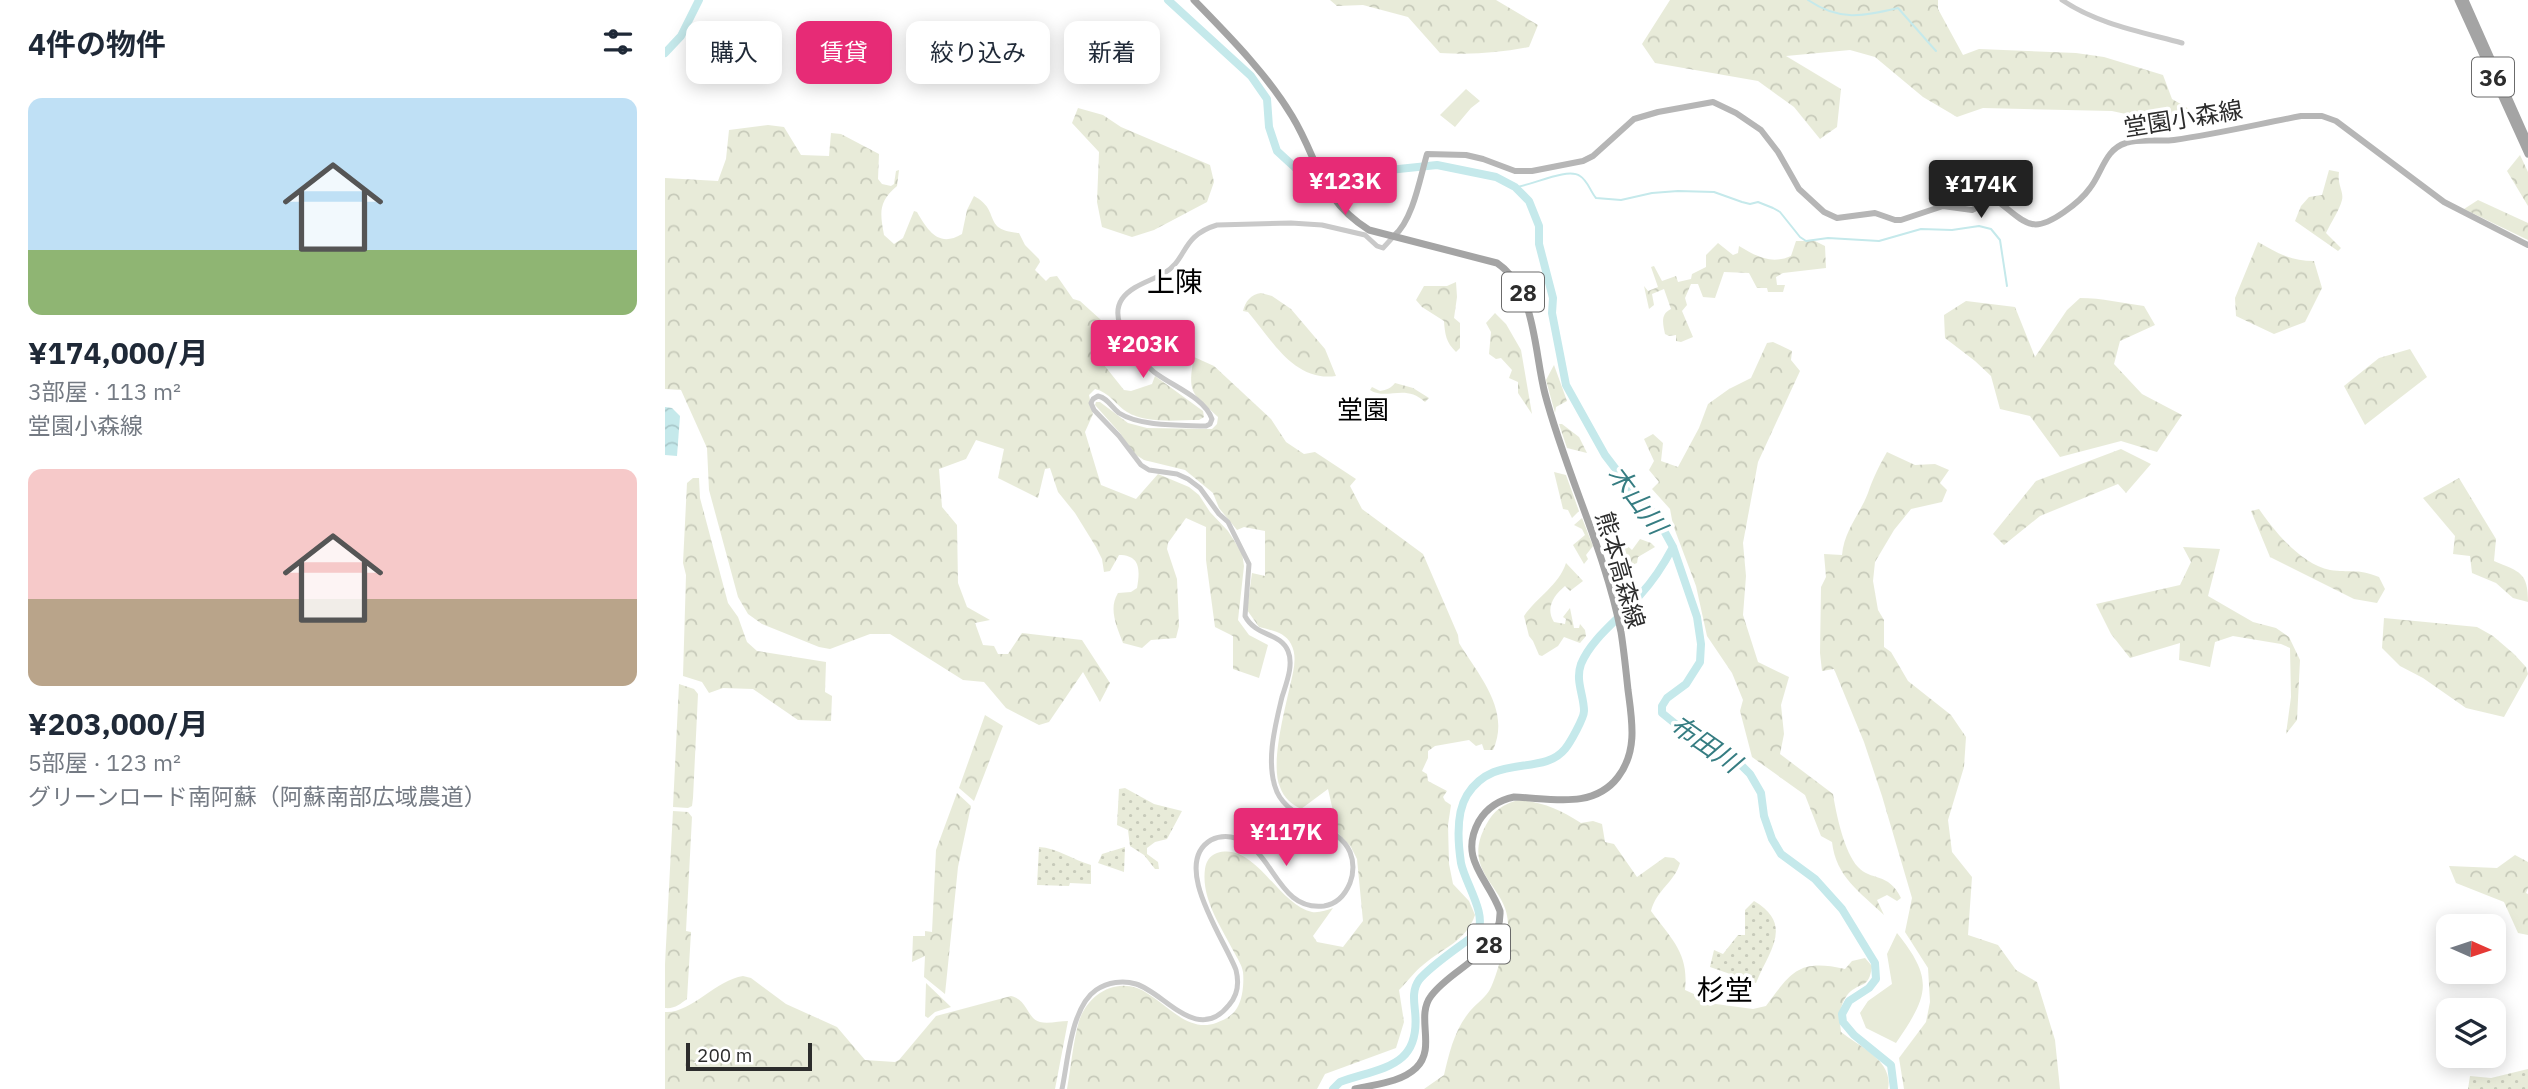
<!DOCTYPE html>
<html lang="ja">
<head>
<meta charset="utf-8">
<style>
  body { margin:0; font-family:"IBM Plex Sans","Noto Sans JP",sans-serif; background:#f6f6f7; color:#1f2937; height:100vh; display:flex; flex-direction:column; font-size:26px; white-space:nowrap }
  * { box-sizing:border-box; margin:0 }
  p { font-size:23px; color:#747a83 }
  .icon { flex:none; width:38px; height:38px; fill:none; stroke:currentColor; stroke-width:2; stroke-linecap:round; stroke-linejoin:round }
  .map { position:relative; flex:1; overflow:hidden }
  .panel { display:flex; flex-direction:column; background:#fff; width:665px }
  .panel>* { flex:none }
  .top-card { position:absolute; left:21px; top:21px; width:665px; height:63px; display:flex; gap:14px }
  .needle { width:46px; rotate:93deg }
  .buttons { position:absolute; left:1771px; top:914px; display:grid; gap:14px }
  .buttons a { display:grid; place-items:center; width:70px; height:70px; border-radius:14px; background:#fff; box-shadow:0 4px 18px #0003; font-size:35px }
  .scale { position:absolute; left:21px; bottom:18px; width:126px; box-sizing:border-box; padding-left:7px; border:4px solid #2c2c2c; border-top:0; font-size:19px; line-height:24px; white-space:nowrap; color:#2c2c2c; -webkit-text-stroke:5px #fff; paint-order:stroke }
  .price { position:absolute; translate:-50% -60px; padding:0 16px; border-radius:7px; background:#e72b76; color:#fff; font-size:23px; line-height:46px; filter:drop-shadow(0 2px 4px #0008) }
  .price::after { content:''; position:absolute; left:50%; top:42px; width:21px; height:16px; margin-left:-10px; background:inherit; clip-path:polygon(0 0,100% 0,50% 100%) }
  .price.active { background:#222; color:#fff }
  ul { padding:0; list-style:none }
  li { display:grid; align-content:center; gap:14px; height:371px; padding:0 28px }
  li span { display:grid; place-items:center; height:217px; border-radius:14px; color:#555 }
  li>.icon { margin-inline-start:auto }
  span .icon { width:126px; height:126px; fill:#fffc; stroke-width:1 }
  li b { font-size:30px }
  h2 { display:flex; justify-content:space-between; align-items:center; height:84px; padding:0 28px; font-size:30px }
  .tag { padding:0 24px; border-radius:14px; background:#fff; box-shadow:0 4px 18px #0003; font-size:24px; line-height:63px }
  .tag.active { background:#e72b76; color:#fff }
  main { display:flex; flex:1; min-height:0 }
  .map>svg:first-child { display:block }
  .grass { fill:url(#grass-dots) }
  .forest { fill:url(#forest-crowns) }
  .green { fill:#e8ebd9 }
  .water { fill:url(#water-waves) }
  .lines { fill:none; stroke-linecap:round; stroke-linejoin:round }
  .stream { stroke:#c5e9eb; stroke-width:2 }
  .river { stroke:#c5e9eb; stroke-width:8 }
  .tertiary { stroke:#c9c9c9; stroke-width:5 }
  .secondary { stroke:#b6b6b6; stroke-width:6 }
  .primary { stroke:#a4a4a4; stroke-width:7 }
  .labels { text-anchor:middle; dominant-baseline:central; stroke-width:7; stroke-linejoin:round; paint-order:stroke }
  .shield { fill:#fff; stroke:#6b6b6b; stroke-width:2 }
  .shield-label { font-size:23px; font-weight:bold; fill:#2c2c2c }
  .street-label { font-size:24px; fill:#2c2c2c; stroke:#fff }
  .neighbourhood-label { font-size:26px; fill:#000; stroke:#fff }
  .water-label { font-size:26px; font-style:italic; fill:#367d82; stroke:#fff }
  .quarter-label { font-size:28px; fill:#000; stroke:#fff }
</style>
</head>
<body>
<main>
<section class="panel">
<h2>4件の物件<svg class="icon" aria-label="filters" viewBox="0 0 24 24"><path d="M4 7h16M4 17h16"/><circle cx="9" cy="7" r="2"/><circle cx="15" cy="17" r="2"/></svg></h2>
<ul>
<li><span style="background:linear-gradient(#bfe0f5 70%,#8fb573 0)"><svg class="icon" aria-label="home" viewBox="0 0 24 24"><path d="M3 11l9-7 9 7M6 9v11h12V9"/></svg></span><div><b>¥174,000/月</b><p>3部屋 · 113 m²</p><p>堂園小森線</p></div></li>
<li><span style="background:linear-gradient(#f6c9c9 60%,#b9a48a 0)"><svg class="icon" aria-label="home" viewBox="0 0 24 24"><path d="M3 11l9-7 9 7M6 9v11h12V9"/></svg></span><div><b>¥203,000/月</b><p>5部屋 · 123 m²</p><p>グリーンロード南阿蘇（阿蘇南部広域農道）</p></div></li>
</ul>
</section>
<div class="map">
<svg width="1863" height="1089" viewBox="0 0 1863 1089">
  <defs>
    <pattern id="grass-dots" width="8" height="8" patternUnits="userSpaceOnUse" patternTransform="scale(1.75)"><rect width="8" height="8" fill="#e8ebd9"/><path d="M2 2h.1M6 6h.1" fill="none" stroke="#c7caba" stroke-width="1.8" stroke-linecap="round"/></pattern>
    <pattern id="forest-crowns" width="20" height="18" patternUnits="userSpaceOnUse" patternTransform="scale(1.75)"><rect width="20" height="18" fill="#e8ebd9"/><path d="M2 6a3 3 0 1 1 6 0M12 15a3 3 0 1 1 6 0" fill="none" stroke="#c7caba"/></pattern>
    <pattern id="water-waves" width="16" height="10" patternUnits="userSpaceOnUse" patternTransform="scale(1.75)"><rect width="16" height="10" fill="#c5e9eb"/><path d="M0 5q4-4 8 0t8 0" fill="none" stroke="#a9c8ca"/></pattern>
  </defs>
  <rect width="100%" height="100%" fill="#fff"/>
  <path class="grass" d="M 460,788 L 489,804 L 517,811 L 502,839 L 490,842 L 482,848 L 482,854 L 493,862 L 494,869 L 490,869 L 479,855 L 465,846 L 463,830 L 452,825 L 454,789 Z
    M 374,847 C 392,848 408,860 426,865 L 426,884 L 405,883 L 404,886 L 372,885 Z
    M 460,847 L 459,872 L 433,863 L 437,854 Z
    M 1089,901 C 1130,925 1103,952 1091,983 L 1045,967 L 1049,950 L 1058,954 L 1073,935 L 1080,935 L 1080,910 Z
    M 1863,1069 L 1863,1089 L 1803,1089 L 1805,1076 L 1826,1078 Z"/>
  <path class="forest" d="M 665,0 L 831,0 L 873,25 L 864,47 C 834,53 806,55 775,53 L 743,17 L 698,5 L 672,6 Z
    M 1005,0 L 1273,0 L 1273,9 L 1298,55 L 1314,49 L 1411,53 L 1439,57 L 1498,75 L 1507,99 L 1538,117 L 1511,125 L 1447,111 L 1318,108 L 1292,117 L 1258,97 L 1210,57 L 1185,50 L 1121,56 L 1176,89 L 1172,127 L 1155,139 L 1129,107 L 1093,81 L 990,63 L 977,44 Z
    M 413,108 L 438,115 L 456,127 L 545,165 L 549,182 L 542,202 L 489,230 L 467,237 L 437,227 L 432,202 L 434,152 L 407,123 Z
    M 103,125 L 119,127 L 136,155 L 164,156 L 166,133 L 176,134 L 214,154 L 213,179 L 217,184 L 226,186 L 229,184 L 231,171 L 234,170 L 232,186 C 213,202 215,213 219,235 L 229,244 L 238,238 L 249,211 L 252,212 C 263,231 274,248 297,234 L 302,210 L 309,196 C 337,211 316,230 354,233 L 360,245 L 374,259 L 375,262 L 370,270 L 381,281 L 385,277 L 392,276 L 408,299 L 415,301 L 436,320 L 449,323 L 464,345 L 446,348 L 435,360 L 459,390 L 466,391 L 487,384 L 490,376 L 538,411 L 539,417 L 534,420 C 511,420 483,424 462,412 C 451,405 444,392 430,389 L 424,395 L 428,414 L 420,432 L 436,485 L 471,499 L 493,474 L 524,487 L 534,495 L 545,512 L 563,531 L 577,553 L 579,566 L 573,620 L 584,635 L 603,645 L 594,678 L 568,669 L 568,636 L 550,627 L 541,560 L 541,527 L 521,518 L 503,543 L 502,549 L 512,579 L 514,626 L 511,638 L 486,640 L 477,648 L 458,643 C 452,627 443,609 453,593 L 466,592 L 472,588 C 475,571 476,555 454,555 L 445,571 L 439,572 L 437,559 L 431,547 L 410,513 L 393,492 L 385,468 L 380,469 L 373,498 L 333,478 L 339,449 L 311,440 L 301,459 L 274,469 L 277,507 L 292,525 L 293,583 L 302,607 L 325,620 L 310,623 L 318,645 L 329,646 L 333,654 L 343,654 L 357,633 L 417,640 L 445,683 L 435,702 L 418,672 L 384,722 L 374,725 L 341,708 L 319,682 L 298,680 L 225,634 L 205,634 L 165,649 L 154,647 L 97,624 L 83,614 L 73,597 L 44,490 L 42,448 L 16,390 L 0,389 L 0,178 L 53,181 L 61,159 L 64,130 Z
    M 1855,155 L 1863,172 L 1863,206 L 1842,171 Z
    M 1664,170 L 1674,172 C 1672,185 1679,191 1677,200 C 1674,211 1666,222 1661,233 L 1676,248 L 1673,251 L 1630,221 L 1636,206 L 1644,197 L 1657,195 Z
    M 1813,200 L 1863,223 L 1863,240 L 1799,209 Z
    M 1131,241 L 1150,241 L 1160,246 L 1161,268 L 1118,273 L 1111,277 L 1112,285 L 1120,285 L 1118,292 L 1103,292 L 1102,288 L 1092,288 L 1084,273 L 1059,272 L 1050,298 L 1038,297 L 1033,284 L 1026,284 L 1020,298 L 1022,305 L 1017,311 L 1028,337 L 1016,342 L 1011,341 L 1011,335 L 1004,336 L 1000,334 C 998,324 995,314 1006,309 L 999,289 L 987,294 L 989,305 L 984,309 L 979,286 L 983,291 L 993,287 L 986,267 L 989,266 L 997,281 L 1011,276 L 1013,282 L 1026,279 L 1027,274 L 1041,267 L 1041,255 L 1053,243 L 1068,255 L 1073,253 L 1074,246 C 1091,256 1106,265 1126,256 Z
    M 1593,242 C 1612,253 1626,261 1649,261 L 1657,288 L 1640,322 L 1609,334 L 1571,316 L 1570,298 Z
    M 791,282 L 792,297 L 789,318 L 795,323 L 795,348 L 791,352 C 781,342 780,335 779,321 L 757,307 L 751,300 L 759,286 L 782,286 Z
    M 596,293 L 607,296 L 626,309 L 660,349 L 671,376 C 629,382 607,340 583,312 L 578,311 C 580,302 586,294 596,293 Z
    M 1415,298 C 1437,298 1457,303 1479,306 L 1490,325 L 1455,341 L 1449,364 L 1477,394 L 1517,415 L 1492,452 L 1456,441 L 1395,457 L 1365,416 L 1335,409 L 1326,376 L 1310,361 L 1280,338 L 1279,315 L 1301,301 L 1350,307 L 1370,357 L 1402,310 Z
    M 830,313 L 841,324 L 856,350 L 867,414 L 853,393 L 853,382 L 844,378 L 847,370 L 836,358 L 831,359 L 824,354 L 826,332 L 821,323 Z
    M 1108,342 L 1127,351 L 1126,360 L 1135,371 L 1093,462 L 1078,543 L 1081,576 L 1078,615 L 1093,662 L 1124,677 L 1116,705 L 1119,734 L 1115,754 L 1168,794 C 1171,813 1179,852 1193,867 C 1205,881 1224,872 1236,898 L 1232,901 L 1222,895 L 1212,900 L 1219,915 C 1195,892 1171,877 1167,842 L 1156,836 L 1140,795 L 1087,757 L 1075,711 L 1078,700 L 1067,673 L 1042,636 L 1031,586 L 1008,525 L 1005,509 L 987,489 L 994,482 L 984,470 L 989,461 L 979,439 L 988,434 L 998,443 L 996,461 L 1013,467 L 1034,428 L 1043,404 L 1064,389 L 1086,378 L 1102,343 Z
    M 1745,349 L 1762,377 L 1700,425 L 1679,386 L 1714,358 Z
    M 529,357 L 549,366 L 606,419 L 621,442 L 639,454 L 650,452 L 691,479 L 685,486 L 697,509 L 758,554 L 793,635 L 794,643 C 814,676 846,710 828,750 L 819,750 L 817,744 L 811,746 L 804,740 L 770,746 L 763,751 L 763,758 L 757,771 L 762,774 L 763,781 L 782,791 L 778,797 L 780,801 L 786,805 L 783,825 L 784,864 L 788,884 L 804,901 L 810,915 C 801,941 778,948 758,965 C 749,972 742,982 734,990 L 739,1022 L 731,1048 L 660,1074 L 652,1089 L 402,1089 C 406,1067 408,1042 414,1021 C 422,997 446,979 472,988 C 498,998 520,1034 551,1023 C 561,1019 567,1016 572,1008 C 578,999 579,982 578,972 C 577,965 572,958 569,952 C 556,926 536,899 540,869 C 541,862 544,856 552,853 C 590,841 613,905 647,912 C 654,913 662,910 668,908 L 648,936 L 652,942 L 678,947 L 698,921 L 692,859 L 686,847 L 673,833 L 663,789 L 636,809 C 626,804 619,798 615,787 C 605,765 620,709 625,686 C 628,672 633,657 626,644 C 620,632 605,630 594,627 L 582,610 L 587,573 L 600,576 L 600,531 L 579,527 L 572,530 L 554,508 L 548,493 L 520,470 L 479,460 L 468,453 L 455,433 L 430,405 L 431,402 L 435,402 L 463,423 L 482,428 L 547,429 L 552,424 L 553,417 C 527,393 522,394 529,357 Z
    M 889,365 L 902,401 L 891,407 L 890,413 L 881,380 Z
    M 730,383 L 748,388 L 764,398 L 760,402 C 740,383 722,401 705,390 L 707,387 L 715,391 C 722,390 726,388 730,383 Z
    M 894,424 L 897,424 L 914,437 L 922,453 L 902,448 Z
    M 1456,449 L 1486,464 L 1461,493 L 1453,484 L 1375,516 L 1339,545 L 1328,534 L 1371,481 Z
    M 1222,452 L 1250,465 L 1270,464 L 1284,470 L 1275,483 L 1282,490 L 1277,502 L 1246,509 L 1229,530 L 1210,562 L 1208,581 L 1213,610 L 1219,620 L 1219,647 L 1226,652 L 1243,681 L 1286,715 L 1301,737 L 1299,767 L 1283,820 L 1287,852 L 1307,877 L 1303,935 L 1333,945 L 1351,970 L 1372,982 L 1390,1040 L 1395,1089 L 1239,1089 L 1234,1058 L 1261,1022 L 1265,1002 L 1263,968 L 1240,932 L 1247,898 L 1217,796 L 1199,742 L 1169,669 L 1157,671 L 1155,653 L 1156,587 L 1161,577 L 1159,554 L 1177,555 C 1179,531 1195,514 1203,493 C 1208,478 1214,466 1222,452 Z
    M 889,472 L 901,475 L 914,511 L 907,518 L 903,510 L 898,509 Z
    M 28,478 L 34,478 L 35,498 L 63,603 L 73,617 L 82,642 L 92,651 L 161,662 L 160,692 L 167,696 L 166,721 L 133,720 L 88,689 L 58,688 L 44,693 L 37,682 L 18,676 L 21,575 L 18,563 L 22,483 Z
    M 1794,478 L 1831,539 L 1829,561 C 1855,572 1863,572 1863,602 L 1848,598 L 1831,583 L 1807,573 L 1805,556 L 1788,554 L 1790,536 L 1758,498 Z
    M 1594,509 C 1609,531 1637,565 1665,570 C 1685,573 1691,568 1714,577 L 1720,589 L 1712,603 L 1689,599 L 1605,557 L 1586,511 Z
    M 917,518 L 928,546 L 921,555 L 923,559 L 919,564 L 908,545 L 920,535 L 917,529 L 909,525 Z
    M 954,538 L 967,550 L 975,539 L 986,543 L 990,547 L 973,557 L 972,563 L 959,568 L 956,554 L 944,556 L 940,542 Z
    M 1518,547 L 1555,549 L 1543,596 L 1588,622 L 1611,628 L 1624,637 L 1635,660 L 1632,720 L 1621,734 L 1626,697 L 1625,648 L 1616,644 L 1568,636 L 1550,642 L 1545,667 L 1514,660 L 1515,643 L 1465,658 L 1446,634 L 1431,604 L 1515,585 L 1526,562 Z
    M 901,563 L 918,581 L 905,591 L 900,586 C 889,595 880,608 889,622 L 900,624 L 901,619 L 898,617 L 905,608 L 909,628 L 914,628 L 915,624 L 920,630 L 921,636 L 915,643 L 899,637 L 893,646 L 877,656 L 874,655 L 868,641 L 864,636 L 859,616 C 872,597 894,585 901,563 Z
    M 1719,618 L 1812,627 L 1828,636 L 1849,654 L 1861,667 L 1863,674 L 1839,717 L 1801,708 L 1758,678 L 1735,666 L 1717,648 Z
    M 14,684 L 29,689 L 33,694 L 28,798 L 27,806 L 23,808 L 8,807 Z
    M 320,715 L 338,726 L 309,801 L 294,788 Z
    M 292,793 L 306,806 L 293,867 L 280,994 L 259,977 L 260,956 L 247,962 L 248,936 L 260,936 L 260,931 L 267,932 L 271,850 Z
    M 854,800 C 878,802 896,810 916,823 L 928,821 L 937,824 L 940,842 L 949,844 L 972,877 L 1000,857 L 1009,858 L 1015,863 C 1009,883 992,889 986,911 C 1007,940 1024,953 1020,990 L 1051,1004 L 1088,1009 L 1101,1006 C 1127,971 1134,959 1180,969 L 1187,961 L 1200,958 L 1207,966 C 1204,990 1195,981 1183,994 C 1174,1005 1174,1019 1176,1032 C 1195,1047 1229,1061 1223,1089 L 759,1089 L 779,1075 C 784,1054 789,1032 802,1015 C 808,1006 818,1000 824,991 C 830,983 843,935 843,924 C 843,886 795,873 821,825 C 829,810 838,804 854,800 Z
    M 8,811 L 23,812 L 27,817 L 21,931 L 26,932 L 22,999 C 15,1004 10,1009 0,1008 L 0,964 Z
    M 1850,855 L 1863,862 L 1863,888 L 1861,893 L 1863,894 L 1863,935 L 1853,933 L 1839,902 L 1791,883 L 1784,866 L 1832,868 Z
    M 78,976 L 86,978 L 121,1004 L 172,1027 L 200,1060 L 230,1062 L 234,1060 L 271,1016 L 346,996 C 363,1000 362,1019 375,1022 C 383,1024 395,1021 403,1021 L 390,1089 L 0,1089 L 0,1012 C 25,1014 51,980 78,976 Z
    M 261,983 L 286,1007 L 270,1012 L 263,1018 L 260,1016 Z"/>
  <path class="green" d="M 801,89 L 815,101 L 806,108 L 790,127 L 775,115 Z
    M 1232,933 C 1270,980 1263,996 1231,1043 L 1201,1028 L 1195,1013 L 1203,1001 L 1227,984 L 1222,954 Z"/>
  <path class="water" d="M 0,407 L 7,408 L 15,416 L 12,456 L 0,455 Z"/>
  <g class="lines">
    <path class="stream" d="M 1143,0 C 1175,22 1199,16 1233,8 L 1271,51
      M 850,187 C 866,186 902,167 915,176 C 923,181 925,191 931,198 L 956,200 L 987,193 L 1013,191 L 1049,192 L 1077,202 L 1085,204 L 1093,202 L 1108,208 L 1115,212 L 1135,237 L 1141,241 L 1163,238 L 1214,241 L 1256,229 L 1287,230 L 1314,226 L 1326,229 L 1335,240 L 1342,286"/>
    <path class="river" d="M 503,0 L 586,76 L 602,99 L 604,127 L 612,151 L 636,173 L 666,176 L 772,165 L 831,177 L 850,187 L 864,201 L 874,226 L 874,244 L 888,298 L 887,313 L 901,385 L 940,455 L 966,489 L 991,516 L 1008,547 L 1032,617 L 1036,644 L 1035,662 L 1021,684 L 1002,698 L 997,706 L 997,713 L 1018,730 L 1070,759 L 1085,774 L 1096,793 L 1099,816 L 1107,839 L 1116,854 L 1150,879 L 1177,909 L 1210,963 L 1211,979 L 1204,988 L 1184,1001 L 1177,1014 L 1178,1022 L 1189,1035 L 1226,1065 L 1229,1089
      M 0,53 L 16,36 L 34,0
      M 668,1089 L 675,1082 C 717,1067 756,1068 750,1011 C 749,1001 747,990 754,980 C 766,965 796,946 812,933 C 823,915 800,883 796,863 C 793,843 791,813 802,795 C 829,752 877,777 900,749 C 905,743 919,718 919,711 C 919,695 910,681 916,664 C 927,637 957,617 975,595 C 988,581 999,564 1008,547"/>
    <path class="tertiary" d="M 1397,0 C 1432,24 1477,32 1517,43
      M 397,1089 C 403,1061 406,1007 431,990 C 443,982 458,980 471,984 C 499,992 532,1045 564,1005 C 573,995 574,982 571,970 C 560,940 505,864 546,840 C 552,837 559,836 566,837 C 609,844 610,912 659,906 C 672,904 680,895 685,883 C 689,872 689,862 685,852 C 673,823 626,823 612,792 C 600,764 610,726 617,697 C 621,684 629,665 623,651 C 615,632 591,637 580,616 L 584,564 L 563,522 L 554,514 L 535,488 L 523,479 L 512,474 L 484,470 L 476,465 L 454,436 L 429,410 L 426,403 L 428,399 L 433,396 C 443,398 446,407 454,413 C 476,427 516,425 541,426 L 545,424 L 547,419 C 539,397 507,386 489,372 C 472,358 442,321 457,299 C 466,286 485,281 498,274 C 523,260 515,236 552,225 L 626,223 L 657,225 L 700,235 L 712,246 L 718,248 L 729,236"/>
    <path class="secondary" d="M 729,236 C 748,220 755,178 762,154 L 801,155 L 818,159 L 850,171 L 867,171 L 918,161 L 928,156 L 969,119 L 993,112 L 1048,102 L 1071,113 L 1096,130 L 1113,152 L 1134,189 L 1159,212 L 1172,218 L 1210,213 L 1230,220 L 1236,220 L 1278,206 L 1307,210 L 1321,203 L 1332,201 C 1343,208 1355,222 1367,224 C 1383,228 1416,201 1425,188 C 1437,173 1440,149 1461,143 C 1476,138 1493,142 1509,140 C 1552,134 1594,124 1636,116 L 1657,116 L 1671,121 L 1779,202 L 1863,245"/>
    <path class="primary" d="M 529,0 C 564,36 601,73 627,116 C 655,162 654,199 704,230 L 832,263 C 871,289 869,352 880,394 C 901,474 940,550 956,632 C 959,651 961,671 963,690 C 967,720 973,751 953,777 C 928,810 885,798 849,797 C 834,800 822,808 814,821 C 793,859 823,878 835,911 C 837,954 787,967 766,996 C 750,1017 772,1048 751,1068 C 735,1083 710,1084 690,1089
      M 1793,0 L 1863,154
      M 1800,0 L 1863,142"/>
  </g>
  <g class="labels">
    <g class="shield">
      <rect x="1807" y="57.5" width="42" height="39" rx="5"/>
      <rect x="837" y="272.5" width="42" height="39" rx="5"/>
      <rect x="803" y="924.5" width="42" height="39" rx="5"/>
    </g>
    <g class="shield-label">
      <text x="1828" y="77">36</text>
      <text x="858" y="292">28</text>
      <text x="824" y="944">28</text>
    </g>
    <g class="street-label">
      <text transform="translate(1518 118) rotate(-9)">堂園小森線</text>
      <text transform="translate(956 570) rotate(74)">熊本高森線</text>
    </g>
    <g class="neighbourhood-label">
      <text x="698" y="409">堂園</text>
    </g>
    <g class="water-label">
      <text transform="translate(973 499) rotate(53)">木山川</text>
      <text transform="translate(1041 743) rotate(35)">布田川</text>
    </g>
    <g class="quarter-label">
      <text x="510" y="281">上陳</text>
      <text x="1060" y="989">杉堂</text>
    </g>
  </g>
</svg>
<div class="buttons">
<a><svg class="needle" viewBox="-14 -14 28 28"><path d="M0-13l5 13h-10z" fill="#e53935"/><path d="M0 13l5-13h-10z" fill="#747a83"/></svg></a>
<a><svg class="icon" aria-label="layers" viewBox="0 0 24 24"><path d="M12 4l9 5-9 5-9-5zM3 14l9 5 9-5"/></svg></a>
</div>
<div class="scale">200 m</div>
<b class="price" style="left:680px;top:217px">¥123K</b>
<b class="price active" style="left:1316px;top:220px">¥174K</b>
<b class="price" style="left:478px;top:380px">¥203K</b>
<b class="price" style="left:621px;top:868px">¥117K</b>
<div class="top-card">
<a class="tag">購入</a>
<a class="tag active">賃貸</a>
<a class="tag">絞り込み</a>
<a class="tag">新着</a>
</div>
</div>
</main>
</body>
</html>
